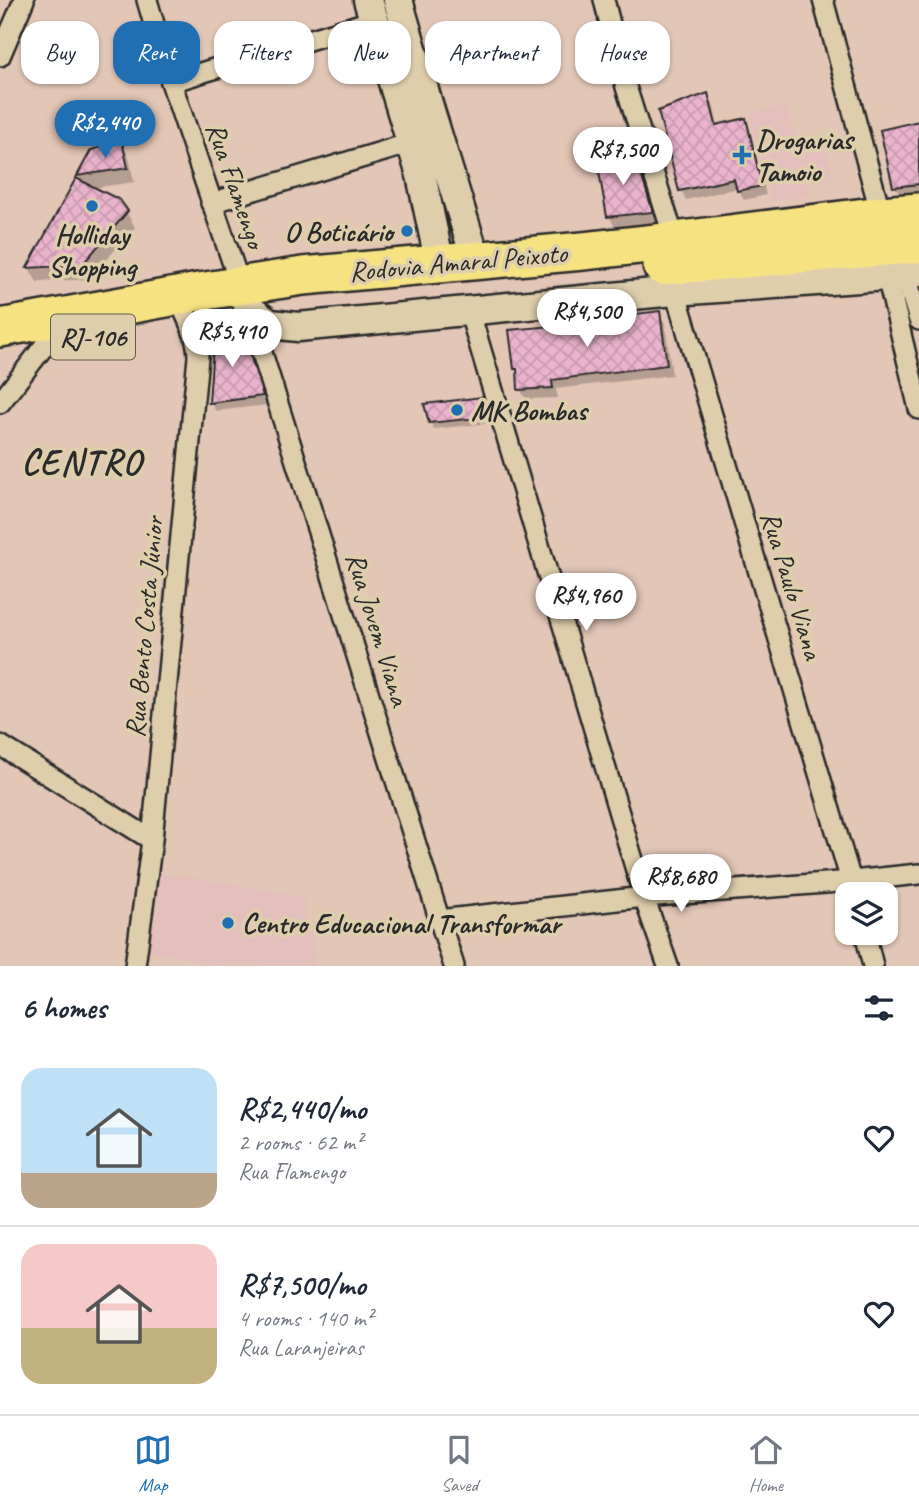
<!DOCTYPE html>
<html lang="en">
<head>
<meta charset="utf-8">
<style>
  body { margin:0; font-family:Caveat,sans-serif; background:#f2f2f3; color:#1f2937; height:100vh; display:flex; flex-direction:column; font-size:26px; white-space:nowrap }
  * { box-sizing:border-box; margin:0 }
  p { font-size:23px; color:#747a83 }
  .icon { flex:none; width:38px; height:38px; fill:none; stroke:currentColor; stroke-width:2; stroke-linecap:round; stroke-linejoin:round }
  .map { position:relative; height:966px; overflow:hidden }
  .panel { display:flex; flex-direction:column; background:#fff; flex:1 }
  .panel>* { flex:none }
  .banner { position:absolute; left:21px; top:21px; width:878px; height:63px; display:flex; gap:14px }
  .controls { position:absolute; left:835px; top:882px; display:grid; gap:14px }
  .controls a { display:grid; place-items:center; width:63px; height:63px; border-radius:14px; background:#fff; box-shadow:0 2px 5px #0004; font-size:35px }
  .price { position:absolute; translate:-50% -60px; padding:0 16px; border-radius:24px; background:#fff; color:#222; font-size:23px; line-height:46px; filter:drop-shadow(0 2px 4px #0008) }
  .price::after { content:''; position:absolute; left:50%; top:42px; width:21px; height:16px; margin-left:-10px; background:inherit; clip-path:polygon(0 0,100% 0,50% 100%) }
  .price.selected { background:#1f6fb2; color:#fff }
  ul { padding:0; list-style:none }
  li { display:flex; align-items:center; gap:21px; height:175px; padding:0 21px }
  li+li { border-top:2px solid #e0e1e3 }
  li span { display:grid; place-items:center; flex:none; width:196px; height:140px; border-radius:21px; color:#555 }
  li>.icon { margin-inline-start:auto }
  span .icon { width:84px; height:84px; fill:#fffc; stroke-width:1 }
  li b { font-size:30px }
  h2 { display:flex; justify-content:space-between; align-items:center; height:84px; padding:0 21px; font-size:30px }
  .chip { padding:0 24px; border-radius:21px; background:#fff; box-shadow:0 2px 5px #0004; font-size:24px; line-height:63px }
  .chip.selected { background:#1f6fb2; color:#fff }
  .tabs { display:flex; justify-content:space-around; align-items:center; height:98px; border-top:2px solid #e0e1e3; background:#fff; font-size:19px; color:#747a83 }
  .tabs a { display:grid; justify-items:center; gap:4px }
  .tabs .selected { color:#1f6fb2 }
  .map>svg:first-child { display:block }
  .built { fill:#e4c0bd }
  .shadow { fill:#0003 }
  .building { fill:url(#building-cross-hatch); stroke:#2b2b2b; stroke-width:2 }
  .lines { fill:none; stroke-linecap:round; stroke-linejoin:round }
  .street-casing { stroke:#2b2b2b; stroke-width:24 }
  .secondary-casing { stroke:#2b2b2b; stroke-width:33 }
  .highway-casing { stroke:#2b2b2b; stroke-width:42 }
  .street { stroke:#dfceac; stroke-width:19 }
  .secondary { stroke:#dfceac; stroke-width:28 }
  .highway { stroke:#f5e382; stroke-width:37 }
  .poi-dot { fill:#1f6fb2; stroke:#dfceac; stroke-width:2.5 }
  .labels { text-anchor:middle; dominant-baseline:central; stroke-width:7; stroke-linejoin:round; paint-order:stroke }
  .shield { fill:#dfceac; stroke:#615c52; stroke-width:2 }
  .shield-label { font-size:26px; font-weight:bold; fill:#2b2b2b }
  .poi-label { font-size:28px; font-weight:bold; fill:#2b2b2b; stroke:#dfceac; text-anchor:start }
  .street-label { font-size:28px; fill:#2b2b2b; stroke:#dfceac }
  .district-label { font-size:35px; font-weight:bold; letter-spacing:2px; fill:#2b2b2b; stroke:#dfceac }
</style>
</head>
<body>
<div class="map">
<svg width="919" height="966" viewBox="0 0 919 966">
  <defs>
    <pattern id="building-cross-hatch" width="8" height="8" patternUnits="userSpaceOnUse" patternTransform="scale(1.75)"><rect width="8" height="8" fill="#e9b3cc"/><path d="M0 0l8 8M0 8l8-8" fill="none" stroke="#c89aaf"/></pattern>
  </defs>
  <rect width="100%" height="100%" fill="#e2c6b6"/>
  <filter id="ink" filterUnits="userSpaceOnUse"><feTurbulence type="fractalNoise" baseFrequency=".0143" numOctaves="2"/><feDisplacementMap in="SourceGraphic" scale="14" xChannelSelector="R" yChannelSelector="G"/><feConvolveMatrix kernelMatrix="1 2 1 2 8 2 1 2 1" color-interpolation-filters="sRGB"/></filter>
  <g filter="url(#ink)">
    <path class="built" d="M 787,105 L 810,196 L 771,200 L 750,114 Z
      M 821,137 L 834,179 L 810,183 L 799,142 Z
      M 154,871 L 302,897 L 316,966 L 216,966 L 145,949 Z"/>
    <path class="shadow" d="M 707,95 L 713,104 L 718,126 L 745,120 L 750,129 L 766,195 L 744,200 L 738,188 L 686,200 L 681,190 Z
      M 919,122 L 919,197 L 902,199 L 895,186 Z
      M 121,143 L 129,157 L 134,182 L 93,188 L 126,212 L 135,227 L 90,279 L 37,282 L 29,268 L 77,180 L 83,183 L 79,176 L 92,151 Z
      M 634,157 L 640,168 L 658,223 L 615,227 L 609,216 Z
      M 659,313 L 665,323 L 672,375 L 556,389 L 558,398 L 526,399 L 520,389 L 519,374 L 516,369 L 556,327 Z
      M 241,330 L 246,340 L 267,405 L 216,411 L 210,402 Z
      M 481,399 L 485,406 L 490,423 L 434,429 L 430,422 Z"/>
    <path class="building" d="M 708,93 L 716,125 L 746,118 L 762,186 L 737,191 L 734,179 L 679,191 L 658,111 Z
      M 919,121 L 919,184 L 893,187 L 880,130 Z
      M 122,141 L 128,168 L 77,176 L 91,150 Z
      M 635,155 L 653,212 L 607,217 L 597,160 Z
      M 76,178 L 120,200 L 128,211 L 82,265 L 27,268 Z
      M 660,311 L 667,365 L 552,380 L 553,388 L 518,390 L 517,369 L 514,369 L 509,330 L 554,326 L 553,324 Z
      M 242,329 L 263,396 L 209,403 L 214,332 Z
      M 482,397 L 488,417 L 429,423 L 424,404 Z"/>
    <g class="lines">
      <g class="street-casing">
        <path id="street" d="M 147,0 L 171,82 L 248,308 L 454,966
          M 604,0 L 626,87 L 675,241
          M 823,0 L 883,222
          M 0,56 L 24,0
          M 171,82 L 374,20
          M 211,203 L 411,143
          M 905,273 L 919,320
          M 887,276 L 919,409
          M 675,291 L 855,894
          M 469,310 L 644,897 L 668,966
          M 0,403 L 45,345
          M 0,745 L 152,840
          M 439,920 L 644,897 L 852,881 L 919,874
          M 865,933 L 873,966
          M 135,966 L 152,840 L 198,357 C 198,335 185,316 178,296"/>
      </g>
      <g class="secondary-casing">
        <path id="secondary" d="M 368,0 L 421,175 L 440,264
          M 398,0 L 428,104 L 476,260
          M 248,308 L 270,324 L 298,327 L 675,291 L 887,276 L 919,272"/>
      </g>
      <g class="highway-casing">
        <path id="highway" d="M 662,266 L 919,244
          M 0,328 L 199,292 L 303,276 L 583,251 L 675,241 L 881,215 L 919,212"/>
      </g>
      <use href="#street" class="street"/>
      <use href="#secondary" class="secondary"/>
      <use href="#highway" class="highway"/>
    </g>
  </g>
  <g class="poi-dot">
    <path d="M738.5 144.5h7v7h7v7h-7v7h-7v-7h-7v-7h7z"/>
    <circle cx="92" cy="206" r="7"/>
    <circle cx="407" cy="231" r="7"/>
    <circle cx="457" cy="410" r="7"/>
    <circle cx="228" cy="923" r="7"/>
  </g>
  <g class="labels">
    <rect class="shield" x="51" y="314.5" width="84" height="45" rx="5"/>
    <g class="shield-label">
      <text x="93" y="337">RJ-106</text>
    </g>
    <g class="poi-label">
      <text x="756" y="139">Drogarias<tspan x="756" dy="32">Tamoio</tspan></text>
      <text x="393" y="231" text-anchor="end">O Boticário</text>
      <text x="92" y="234" text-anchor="middle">Holliday<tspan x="92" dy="32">Shopping</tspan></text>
      <text x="471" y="410">MK Bombas</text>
      <text x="242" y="923">Centro Educacional Transformar</text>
    </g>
    <g class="street-label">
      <text transform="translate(236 185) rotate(71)">Rua Flamengo</text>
      <text transform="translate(458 262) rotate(-5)">Rodovia Amaral Peixoto</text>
      <text transform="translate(792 585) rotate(73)">Rua Paulo Viana</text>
      <text transform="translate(144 627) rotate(-85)">Rua Bento Costa Júnior</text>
      <text transform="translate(378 629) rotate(73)">Rua Jovem Viana</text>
    </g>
    <g class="district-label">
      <text x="82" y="462">CENTRO</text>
    </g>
  </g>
</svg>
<div class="controls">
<a><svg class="icon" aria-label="layers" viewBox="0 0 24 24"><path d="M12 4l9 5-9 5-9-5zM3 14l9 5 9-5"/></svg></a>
</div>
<b class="price selected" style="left:105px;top:160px">R$2,440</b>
<b class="price" style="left:623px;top:187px">R$7,500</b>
<b class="price" style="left:587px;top:349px">R$4,500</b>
<b class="price" style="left:232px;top:369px">R$5,410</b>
<b class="price" style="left:586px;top:633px">R$4,960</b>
<b class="price" style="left:681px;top:914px">R$8,680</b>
<div class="banner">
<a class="chip">Buy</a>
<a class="chip selected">Rent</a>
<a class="chip">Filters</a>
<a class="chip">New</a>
<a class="chip">Apartment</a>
<a class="chip">House</a>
</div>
</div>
<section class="panel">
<h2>6 homes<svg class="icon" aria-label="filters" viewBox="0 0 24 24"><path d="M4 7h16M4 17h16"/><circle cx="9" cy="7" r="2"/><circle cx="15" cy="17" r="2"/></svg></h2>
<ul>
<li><span style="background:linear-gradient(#bfe0f5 75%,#b9a48a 0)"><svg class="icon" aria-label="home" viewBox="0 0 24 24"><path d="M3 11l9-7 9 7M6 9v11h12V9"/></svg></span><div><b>R$2,440/mo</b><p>2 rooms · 62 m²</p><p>Rua Flamengo</p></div><svg class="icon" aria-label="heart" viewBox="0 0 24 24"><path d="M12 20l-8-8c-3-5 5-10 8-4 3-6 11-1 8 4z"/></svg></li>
<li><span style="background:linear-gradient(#f6c9c9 60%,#c2b280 0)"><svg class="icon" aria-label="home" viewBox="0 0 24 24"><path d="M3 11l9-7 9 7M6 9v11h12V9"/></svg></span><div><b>R$7,500/mo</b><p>4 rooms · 140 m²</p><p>Rua Laranjeiras</p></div><svg class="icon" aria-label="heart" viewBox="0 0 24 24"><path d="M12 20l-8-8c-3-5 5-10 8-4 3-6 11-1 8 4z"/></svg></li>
</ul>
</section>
<nav class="tabs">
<a class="selected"><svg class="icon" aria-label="map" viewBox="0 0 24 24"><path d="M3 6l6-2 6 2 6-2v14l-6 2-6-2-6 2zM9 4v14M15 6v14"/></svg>Map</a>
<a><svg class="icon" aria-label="saved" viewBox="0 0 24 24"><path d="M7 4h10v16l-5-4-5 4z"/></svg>Saved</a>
<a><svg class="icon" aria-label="home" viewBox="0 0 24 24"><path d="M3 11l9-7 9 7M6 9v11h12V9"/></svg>Home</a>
</nav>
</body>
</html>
